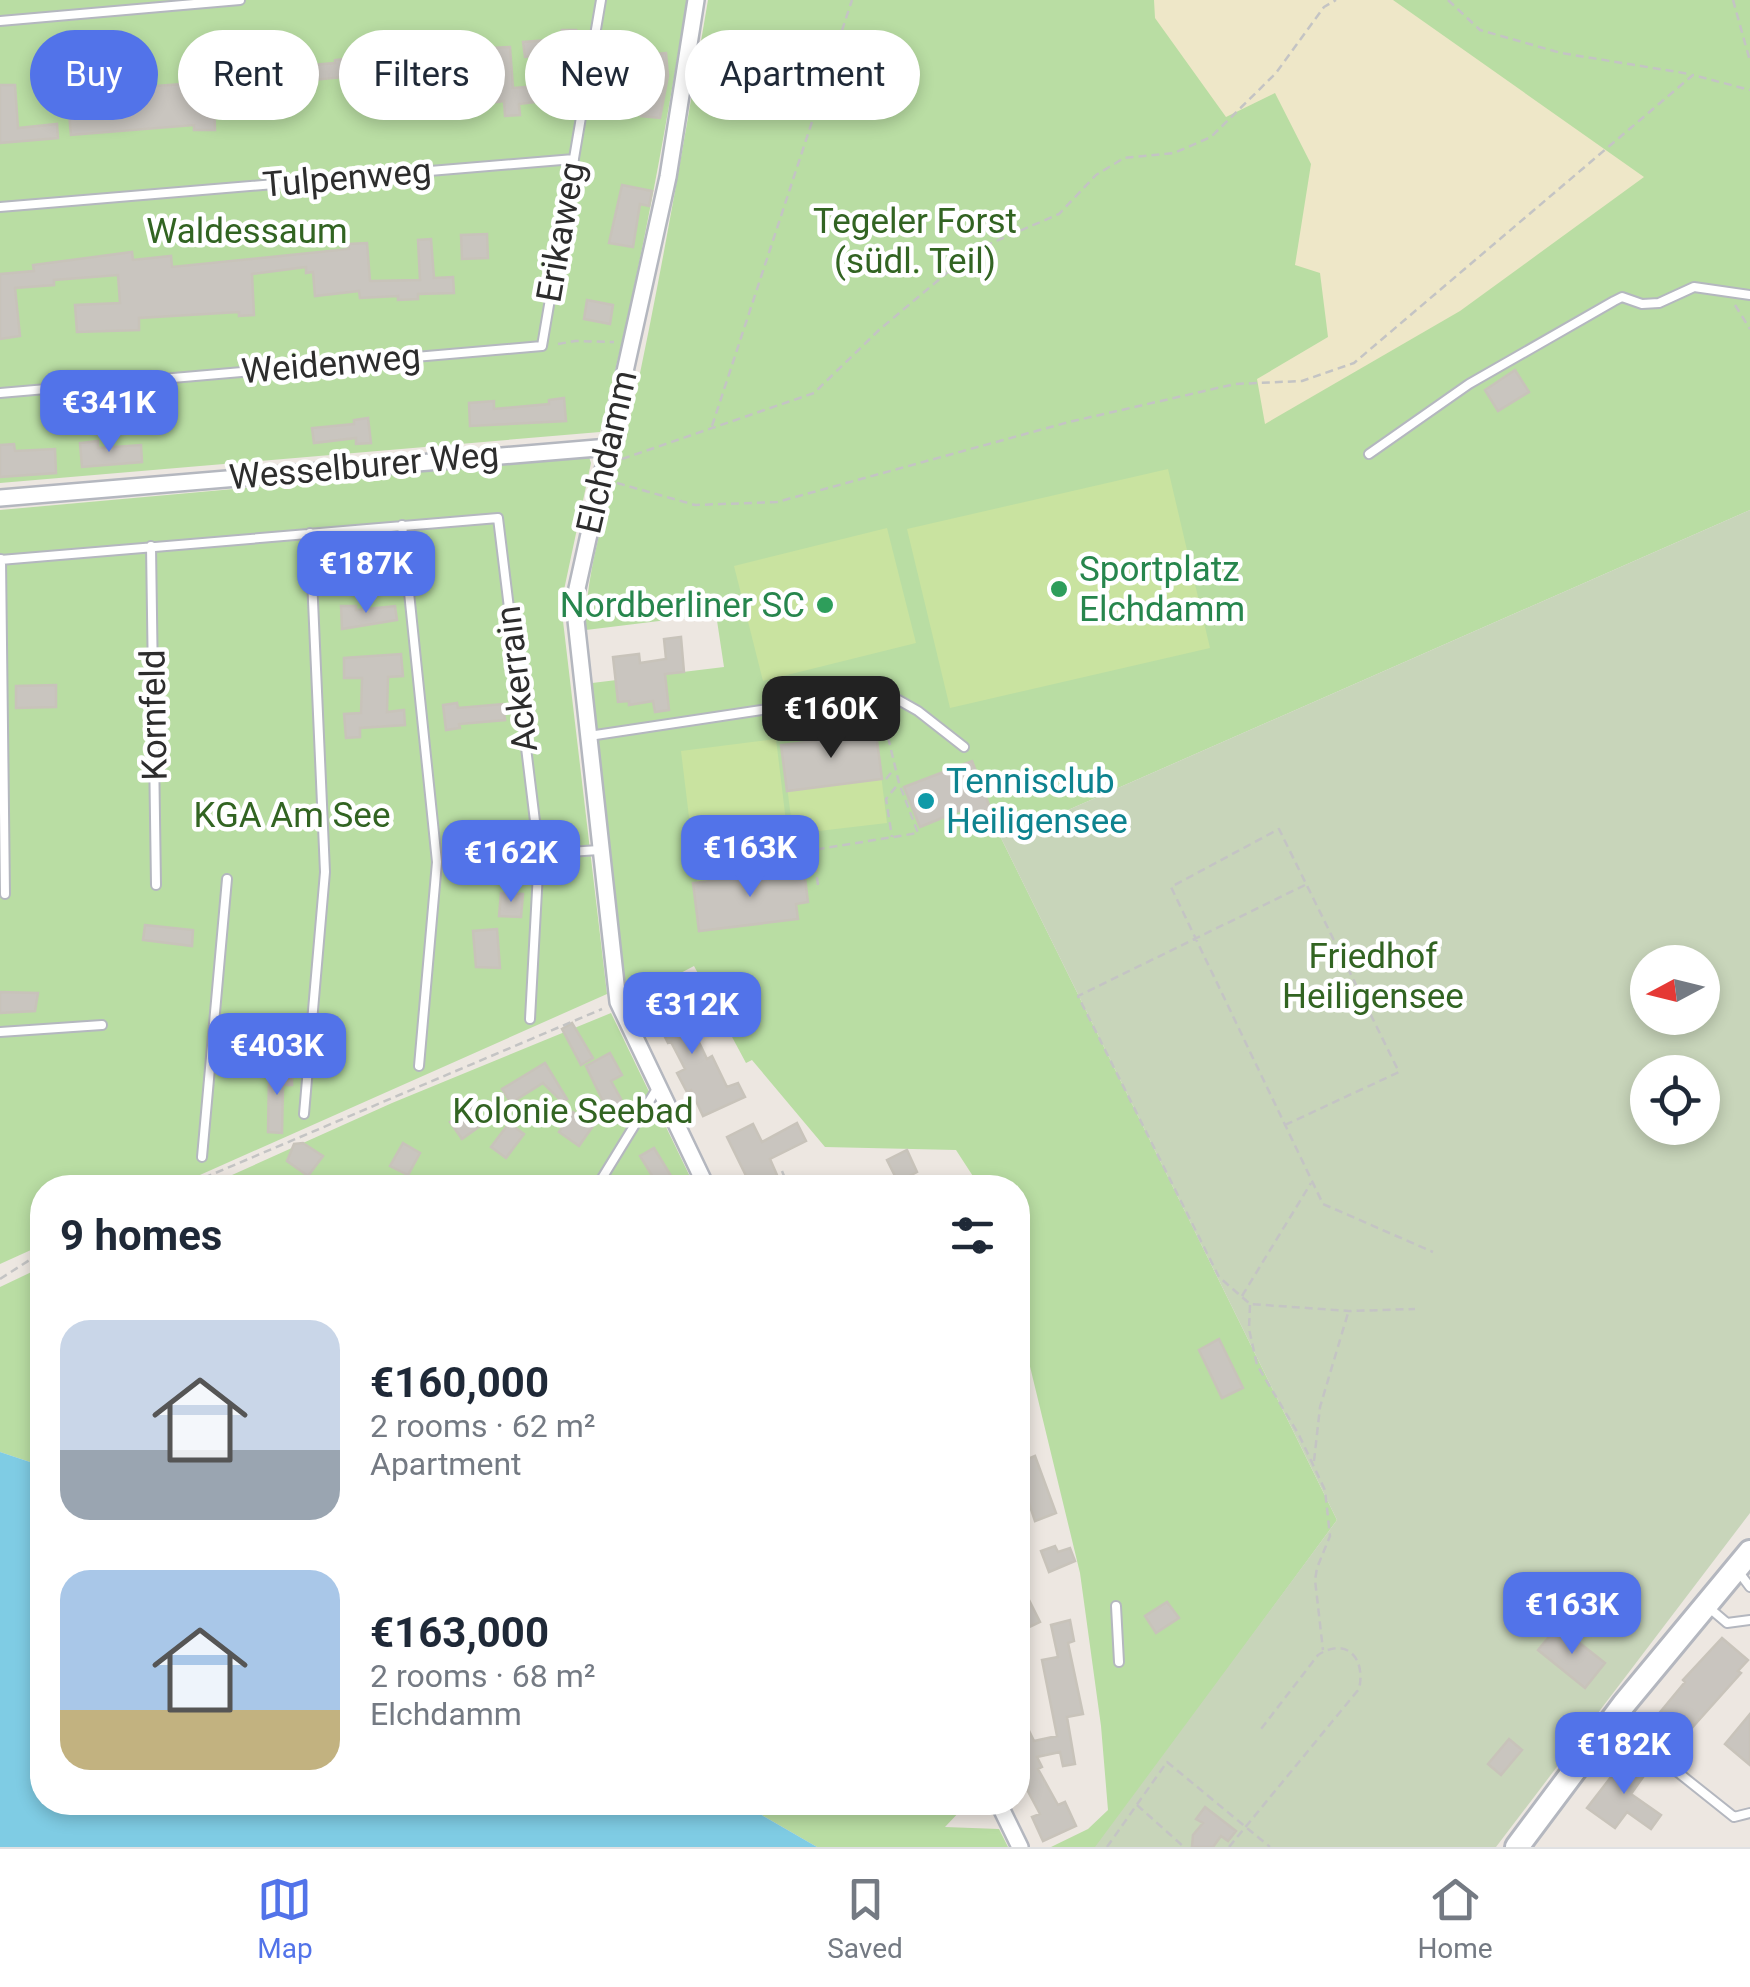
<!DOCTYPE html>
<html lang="en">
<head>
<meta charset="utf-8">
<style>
  body { margin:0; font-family:Roboto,sans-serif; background:#f2f2f3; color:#1f2937; height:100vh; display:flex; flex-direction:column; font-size:38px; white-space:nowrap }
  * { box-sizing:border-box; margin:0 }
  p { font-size:32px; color:#747a83 }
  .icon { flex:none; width:55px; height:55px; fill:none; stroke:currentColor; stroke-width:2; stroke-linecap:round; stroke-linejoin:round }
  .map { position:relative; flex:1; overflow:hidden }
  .drawer { position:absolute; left:30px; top:1175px; width:1000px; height:640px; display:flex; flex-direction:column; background:#fff; border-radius:40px; box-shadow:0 5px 15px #0003 }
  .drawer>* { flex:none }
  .hud { position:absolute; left:30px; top:30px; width:1000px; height:90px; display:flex; gap:20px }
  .needle { width:65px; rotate:263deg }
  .tools { position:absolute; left:1630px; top:945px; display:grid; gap:20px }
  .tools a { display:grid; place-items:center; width:90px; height:90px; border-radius:50%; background:#fff; box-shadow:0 5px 15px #0003; font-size:50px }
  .price { position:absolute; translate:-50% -85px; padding:0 22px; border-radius:20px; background:#5273e9; color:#fff; font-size:32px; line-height:65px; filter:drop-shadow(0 2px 5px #0008) }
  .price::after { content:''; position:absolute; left:50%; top:60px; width:30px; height:22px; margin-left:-15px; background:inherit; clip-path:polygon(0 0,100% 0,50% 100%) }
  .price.active { background:#222; color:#fff }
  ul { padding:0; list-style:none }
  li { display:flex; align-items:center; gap:30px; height:250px; padding:0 30px }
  li span { display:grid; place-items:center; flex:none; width:280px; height:200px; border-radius:30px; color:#555 }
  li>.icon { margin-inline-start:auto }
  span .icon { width:120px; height:120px; fill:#fffc; stroke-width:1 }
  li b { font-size:42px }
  h2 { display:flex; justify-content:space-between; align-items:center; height:120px; padding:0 30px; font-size:42px }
  .pill { padding:0 35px; border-radius:45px; background:#fff; box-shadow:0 5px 15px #0003; font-size:35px; line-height:90px }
  .pill.active { background:#5273e9; color:#fff }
  .tabs { display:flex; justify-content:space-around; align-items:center; height:140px; border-top:2px solid #e0e1e3; background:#fff; font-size:28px; color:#747a83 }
  .tabs a { display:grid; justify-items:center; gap:5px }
  .tabs .active { color:#5273e9 }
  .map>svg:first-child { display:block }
  .green { fill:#b9dda3 }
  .sand { fill:#eee7c8 }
  .cemetery { fill:#c8d5ba; fill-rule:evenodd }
  .pitch { fill:#c9e3a0 }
  .water { fill:#7fcce4 }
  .building { fill:#c9c5bf; stroke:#c8c3ba; stroke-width:2.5 }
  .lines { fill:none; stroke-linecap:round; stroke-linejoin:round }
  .service-casing { stroke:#b4b7bf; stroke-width:12 }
  .minor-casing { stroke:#b4b7bf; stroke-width:20 }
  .secondary-casing { stroke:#b4b7bf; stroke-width:28 }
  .path { stroke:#c4c4c4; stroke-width:2.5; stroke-dasharray:8 5; stroke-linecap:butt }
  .service { stroke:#fff; stroke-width:8 }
  .minor { stroke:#fff; stroke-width:15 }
  .secondary { stroke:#fff; stroke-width:22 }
  .leisure-dot { fill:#2e9e5b; stroke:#fff; stroke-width:4 }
  .culture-dot { fill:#0f9aa8; stroke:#fff; stroke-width:4 }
  .labels { text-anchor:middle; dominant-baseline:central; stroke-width:9; stroke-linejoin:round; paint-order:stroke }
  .street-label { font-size:35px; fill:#2d2d2d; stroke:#fff }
  .park-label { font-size:35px; fill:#326422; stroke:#fff }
  .leisure-label { font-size:35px; fill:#27864d; stroke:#fff; text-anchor:start }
  .culture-label { font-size:35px; fill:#0d838f; stroke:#fff; text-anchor:start }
</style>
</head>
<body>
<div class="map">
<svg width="1750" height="1847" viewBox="0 0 1750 1847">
  <rect width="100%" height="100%" fill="#ede7e1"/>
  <path class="green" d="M 0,0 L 687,0 C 663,146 637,289 600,432 L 0,483 Z
    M 708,0 L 1750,0 L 1750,510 L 1018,832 L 1000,836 L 1337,1520 L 1097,1847 L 1051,1847 L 1088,1829 L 1108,1810 L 1101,1726 L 1080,1573 L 1018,1317 L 1018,1188 L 980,1187 L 956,1150 L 825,1147 L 752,1060 L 746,1063 L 694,966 L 625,1002 L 592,683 L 724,667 L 716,614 L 586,630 C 584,564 618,474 633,406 C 662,272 685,136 708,0 Z
    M 589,457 L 591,463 L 561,604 L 607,994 L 173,1187 L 42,1188 L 42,1245 L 0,1264 L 0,510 Z
    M 611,1013 L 695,1187 L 203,1188 L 392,1103 Z
    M 42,1267 L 42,1466 L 0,1452 L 0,1287 Z
    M 741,1803 L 951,1803 L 962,1809 L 945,1827 L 999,1829 L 1008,1847 L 817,1847 Z"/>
  <path class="sand" d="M 1154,0 L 1393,0 L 1644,177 L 1460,311 L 1265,424 L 1257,379 L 1328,337 L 1320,273 L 1295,265 L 1311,164 L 1275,93 L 1226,117 L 1155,18 Z"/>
  <path class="cemetery" d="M 1750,510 L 1750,1513 L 1496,1847 L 1095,1847 L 1337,1520 L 1000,836 L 1018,832 ZM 1648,962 L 1702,962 L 1702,1018 L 1648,1018 ZM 1648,1072 L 1702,1072 L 1702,1128 L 1648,1128 Z"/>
  <path class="pitch" d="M 1168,469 L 1210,648 L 950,708 L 907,529 Z
    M 887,528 L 916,643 L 763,681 L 734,566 Z
    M 876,734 L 887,823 L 793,834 L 782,746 Z
    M 776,739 L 792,871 L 697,883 L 681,751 Z"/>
  <path class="water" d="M 0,1452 L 42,1466 L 42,1802 L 741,1803 L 817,1847 L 0,1847 Z"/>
  <path class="building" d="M 562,30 L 576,30 L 577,53 L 555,53 L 560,99 L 519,104 L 520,115 L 505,116 L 504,101 L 496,102 L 491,48 L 510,47 L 513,88 L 540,86 L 536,56 L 525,57 L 523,42 L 563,39 Z
    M 666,53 L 668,76 L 660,118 L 641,116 L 641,55 Z
    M 435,54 L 441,107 L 412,108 L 407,57 Z
    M 353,58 L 355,76 L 303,81 L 301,66 L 335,63 L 335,60 Z
    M 275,68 L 277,85 L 223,86 L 224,70 Z
    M 213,75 L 215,130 L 194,130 L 194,125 L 71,135 L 66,82 L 86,81 L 87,85 L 128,82 L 129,88 L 182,84 L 182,77 Z
    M 0,85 L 15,85 L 18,128 L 57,124 L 58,138 L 0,143 Z
    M 622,185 L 652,191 L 649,206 L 640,204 L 633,247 L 609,243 Z
    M 487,234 L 488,258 L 462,259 L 461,235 Z
    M 431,239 L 434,278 L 453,277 L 454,293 L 418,294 L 418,299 L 398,300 L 398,296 L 360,298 L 359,291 L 315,296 L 313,272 L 306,273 L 306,267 L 252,274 L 254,315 L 239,316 L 239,312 L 139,318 L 139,330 L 77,332 L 75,305 L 120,303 L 118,275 L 54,280 L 54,285 L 15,288 L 20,336 L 0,339 L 0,274 L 34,271 L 33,265 L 132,252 L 133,260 L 171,256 L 172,267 L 349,249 L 348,244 L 367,243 L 370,281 L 420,280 L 418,240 Z
    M 587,300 L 613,305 L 610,324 L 584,319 Z
    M 1515,370 L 1529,392 L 1498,411 L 1485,390 Z
    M 564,398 L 566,421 L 470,426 L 469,403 L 494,401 L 494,409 L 549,404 L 549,400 Z
    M 368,418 L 371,443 L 356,444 L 356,438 L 314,443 L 312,428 L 354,424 L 354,420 Z
    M 98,441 L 98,448 L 141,445 L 142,462 L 82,467 L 80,443 Z
    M 14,444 L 15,451 L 55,449 L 56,473 L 0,477 L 0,445 Z
    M 341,606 L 356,606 L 356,610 L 395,606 L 397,620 L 342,629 Z
    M 681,637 L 684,672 L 665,674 L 669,710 L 655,712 L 653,701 L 629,705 L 629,701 L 618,702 L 613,657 L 639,654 L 640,663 L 666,659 L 664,639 Z
    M 401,654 L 403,676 L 388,677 L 387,712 L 404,710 L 405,725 L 360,728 L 360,737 L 346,738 L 344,714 L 361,713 L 362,678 L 344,678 L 344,658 Z
    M 56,685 L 56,707 L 16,708 L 16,686 Z
    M 457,703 L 458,708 L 503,704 L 505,720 L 459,724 L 460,728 L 446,730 L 443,705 Z
    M 828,731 L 829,739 L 876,733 L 882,779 L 787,791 L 781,745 L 815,741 L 813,733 Z
    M 972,761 L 991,810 L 970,819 L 966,808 L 920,827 L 904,787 Z
    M 804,870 L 808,902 L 796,904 L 798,919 L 699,931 L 693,883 Z
    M 501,893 L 523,894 L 521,917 L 499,916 Z
    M 145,925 L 193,930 L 192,946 L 143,940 Z
    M 497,929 L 500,968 L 476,967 L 473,931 Z
    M 672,985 L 679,1000 L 674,1003 L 692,1040 L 697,1038 L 707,1059 L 712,1056 L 727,1087 L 738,1083 L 745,1097 L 703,1116 L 691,1090 L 687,1092 L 677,1073 L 685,1069 L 671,1042 L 668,1043 L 645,997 Z
    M 0,992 L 38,993 L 35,1011 L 0,1013 Z
    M 572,1023 L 593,1058 L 581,1065 L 562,1029 Z
    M 610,1053 L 622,1075 L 611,1081 L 627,1110 L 611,1118 L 586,1066 Z
    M 545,1063 L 567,1099 L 562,1102 L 543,1083 L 511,1103 L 502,1089 Z
    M 273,1069 L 292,1069 L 292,1085 L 283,1085 L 282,1133 L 268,1132 L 269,1076 L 273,1076 Z
    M 471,1107 L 483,1124 L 462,1139 L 450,1122 Z
    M 573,1112 L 593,1126 L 579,1146 L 559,1132 Z
    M 509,1123 L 524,1134 L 506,1158 L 491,1147 Z
    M 797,1123 L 806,1141 L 770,1159 L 780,1182 L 768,1188 L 752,1188 L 727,1137 L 753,1124 L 762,1142 Z
    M 303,1143 L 323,1156 L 308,1176 L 287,1161 L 294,1144 Z
    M 403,1143 L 420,1153 L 408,1175 L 390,1166 Z
    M 654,1148 L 673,1179 L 659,1187 L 640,1156 Z
    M 907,1150 L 917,1172 L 898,1182 L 887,1160 Z
    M 1219,1339 L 1243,1388 L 1222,1398 L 1199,1350 Z
    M 1035,1456 L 1056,1513 L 1035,1521 L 1018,1470 L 1018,1463 Z
    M 1055,1546 L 1058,1552 L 1070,1548 L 1075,1561 L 1049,1572 L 1041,1551 Z
    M 1018,1578 L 1040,1622 L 1021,1631 L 1018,1623 Z
    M 1167,1602 L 1179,1618 L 1156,1633 L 1145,1616 Z
    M 1070,1620 L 1074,1641 L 1068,1643 L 1083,1714 L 1067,1717 L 1075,1764 L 1063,1766 L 1060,1752 L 1037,1757 L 1042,1767 L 1038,1769 L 1058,1805 L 1065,1802 L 1076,1826 L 1043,1841 L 1032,1817 L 1040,1814 L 1023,1782 L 1026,1780 L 1018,1764 L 1018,1708 L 1034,1741 L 1057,1736 L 1042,1660 L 1058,1657 L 1051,1625 Z
    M 1558,1626 L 1605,1663 L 1585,1688 L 1538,1650 Z
    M 1722,1638 L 1748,1660 L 1738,1671 L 1741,1673 L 1682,1739 L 1687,1744 L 1674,1760 L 1642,1734 L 1685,1682 L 1683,1680 Z
    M 1750,1714 L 1750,1765 L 1725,1744 Z
    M 1509,1739 L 1522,1750 L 1501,1775 L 1488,1764 Z
    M 1628,1755 L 1648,1770 L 1631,1794 L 1661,1815 L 1651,1829 L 1627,1812 L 1615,1828 L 1587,1808 Z
    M 1205,1807 L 1236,1831 L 1228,1841 L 1221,1836 L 1213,1847 L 1192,1847 L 1193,1835 L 1203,1823 L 1196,1819 Z"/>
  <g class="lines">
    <g class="service-casing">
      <path id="service" d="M 0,21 L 240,0
        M 0,207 L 574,159
        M 0,393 L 542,346 L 601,0
        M 1369,454 L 1469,384 L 1614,301 L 1622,297 L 1642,304 L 1659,303 L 1694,287 L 1750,295
        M 402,525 L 437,862 L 419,1066
        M 151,546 L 156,885
        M 1,559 L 5,894
        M 0,560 L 498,518 L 539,854 L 530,1019
        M 589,736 L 848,697 L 895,698 L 918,711 L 964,747
        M 539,854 L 599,850
        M 0,1032 L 102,1025
        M 304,1114 L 325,872 L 310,533
        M 202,1157 L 227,879
        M 596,1188 L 658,1087
        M 1738,1571 L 1750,1587
        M 1116,1606 L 1119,1662
        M 1707,1606 L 1727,1623 L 1750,1620
        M 1616,1723 L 1734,1817 L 1750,1813"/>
    </g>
    <g class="minor-casing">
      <path id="minor" d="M 696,0 L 668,177 L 574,602 L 618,1002 L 707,1188
        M 0,498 L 609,447
        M 998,1802 L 1020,1847"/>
    </g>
    <g class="secondary-casing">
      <path id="secondary" d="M 1517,1847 L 1624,1704 L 1750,1552"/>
    </g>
    <path class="path" d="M 1448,0 L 1480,30 L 1561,53 L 1690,74
      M 1733,0 L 1750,61
      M 1735,305 L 1750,329
      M 558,344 L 575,341 L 614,342
      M 712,426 L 852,0
      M 622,459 L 814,393 L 879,330 L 973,251 L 1059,214 L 1096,175 L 1124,158 L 1174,153 L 1211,137 L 1276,73 L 1324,7 L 1336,0
      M 617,483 L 695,505 L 777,502 L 1069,422 L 1235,384 L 1302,381 L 1354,363 L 1693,75 L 1750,90
      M 882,712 L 899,783 L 886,799 L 892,837
      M 886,779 L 894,769
      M 818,885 L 813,850 L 918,833 L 899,783
      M 1305,885 L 1078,996 L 1219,1277 L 1250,1304 L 1349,1311 L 1415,1309
      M 1285,1125 L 1399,1072 L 1279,829 L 1171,887 L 1323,1204 L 1433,1252
      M 782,1171 L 789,1188
      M 180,1188 L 602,1009
      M 0,1279 L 42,1252
      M 1242,1296 L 1311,1183
      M 1250,1305 L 1249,1329 L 1257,1365 L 1299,1435 L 1325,1490 L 1330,1536 L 1317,1568 L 1315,1580 L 1323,1650
      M 1314,1461 L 1320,1407 L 1348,1313
      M 1137,1805 L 1184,1847
      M 1107,1847 L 1167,1762 L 1270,1847
      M 1229,1847 L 1359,1689 C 1366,1659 1347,1636 1318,1655 L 1261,1729"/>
    <use href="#service" class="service"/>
    <use href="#minor" class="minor"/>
    <use href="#secondary" class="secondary"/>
  </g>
  <g class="leisure-dot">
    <circle cx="1059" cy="589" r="10"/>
    <circle cx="825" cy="605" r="10"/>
  </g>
  <circle class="culture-dot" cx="926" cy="801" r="10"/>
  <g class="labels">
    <g class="street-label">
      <text transform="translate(347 178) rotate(-5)">Tulpenweg</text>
      <text transform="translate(561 232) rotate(-80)">Erikaweg</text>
      <text transform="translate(331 364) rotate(-5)">Weidenweg</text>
      <text transform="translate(607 452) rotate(-77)">Elchdamm</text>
      <text transform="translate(364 466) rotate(-5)">Wesselburer Weg</text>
      <text transform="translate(517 679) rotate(-97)">Ackerrain</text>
      <text transform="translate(154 715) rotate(-91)">Kornfeld</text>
    </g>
    <g class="park-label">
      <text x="915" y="221">Tegeler Forst<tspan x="915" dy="40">(südl. Teil)</tspan></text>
      <text x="247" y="231">Waldessaum</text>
      <text x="292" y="815">KGA Am See</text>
      <text x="1373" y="956">Friedhof<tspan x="1373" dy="40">Heiligensee</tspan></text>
      <text x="573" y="1111">Kolonie Seebad</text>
    </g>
    <g class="leisure-label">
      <text x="1079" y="569">Sportplatz<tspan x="1079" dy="40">Elchdamm</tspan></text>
      <text x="805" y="605" text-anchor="end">Nordberliner SC</text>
    </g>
    <g class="culture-label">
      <text x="946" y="781">Tennisclub<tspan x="946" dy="40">Heiligensee</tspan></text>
    </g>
  </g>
</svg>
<div class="tools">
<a><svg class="needle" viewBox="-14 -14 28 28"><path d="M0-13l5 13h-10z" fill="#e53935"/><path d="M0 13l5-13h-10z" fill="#747a83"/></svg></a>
<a><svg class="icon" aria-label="locate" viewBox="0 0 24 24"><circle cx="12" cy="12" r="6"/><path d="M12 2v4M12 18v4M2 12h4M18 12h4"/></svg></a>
</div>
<b class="price" style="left:109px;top:455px">€341K</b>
<b class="price" style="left:366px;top:616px">€187K</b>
<b class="price active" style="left:831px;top:761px">€160K</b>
<b class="price" style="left:750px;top:900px">€163K</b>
<b class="price" style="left:511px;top:905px">€162K</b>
<b class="price" style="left:692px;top:1057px">€312K</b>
<b class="price" style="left:277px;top:1098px">€403K</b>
<b class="price" style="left:1572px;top:1657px">€163K</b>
<b class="price" style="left:1624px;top:1797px">€182K</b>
<div class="hud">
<a class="pill active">Buy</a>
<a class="pill">Rent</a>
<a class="pill">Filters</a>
<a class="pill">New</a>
<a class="pill">Apartment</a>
</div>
<section class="drawer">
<h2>9 homes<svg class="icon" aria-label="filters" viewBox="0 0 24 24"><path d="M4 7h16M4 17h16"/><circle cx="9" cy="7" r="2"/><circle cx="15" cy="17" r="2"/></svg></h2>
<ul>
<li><span style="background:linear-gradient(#c9d6e8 65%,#9aa5b1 0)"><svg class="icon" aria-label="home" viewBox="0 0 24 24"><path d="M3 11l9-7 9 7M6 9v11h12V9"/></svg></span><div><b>€160,000</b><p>2 rooms · 62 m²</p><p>Apartment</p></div></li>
<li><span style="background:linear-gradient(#a9c7e8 70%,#c2b280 0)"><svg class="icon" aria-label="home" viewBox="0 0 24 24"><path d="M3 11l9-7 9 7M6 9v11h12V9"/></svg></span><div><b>€163,000</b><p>2 rooms · 68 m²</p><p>Elchdamm</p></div></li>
</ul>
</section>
</div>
<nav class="tabs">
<a class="active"><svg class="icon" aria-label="map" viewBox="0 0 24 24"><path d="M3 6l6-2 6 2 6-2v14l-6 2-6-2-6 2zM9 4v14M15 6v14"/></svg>Map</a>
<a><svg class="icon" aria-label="saved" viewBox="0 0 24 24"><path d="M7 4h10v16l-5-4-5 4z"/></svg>Saved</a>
<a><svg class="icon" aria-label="home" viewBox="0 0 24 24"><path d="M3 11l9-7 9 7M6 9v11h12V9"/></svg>Home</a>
</nav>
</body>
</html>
